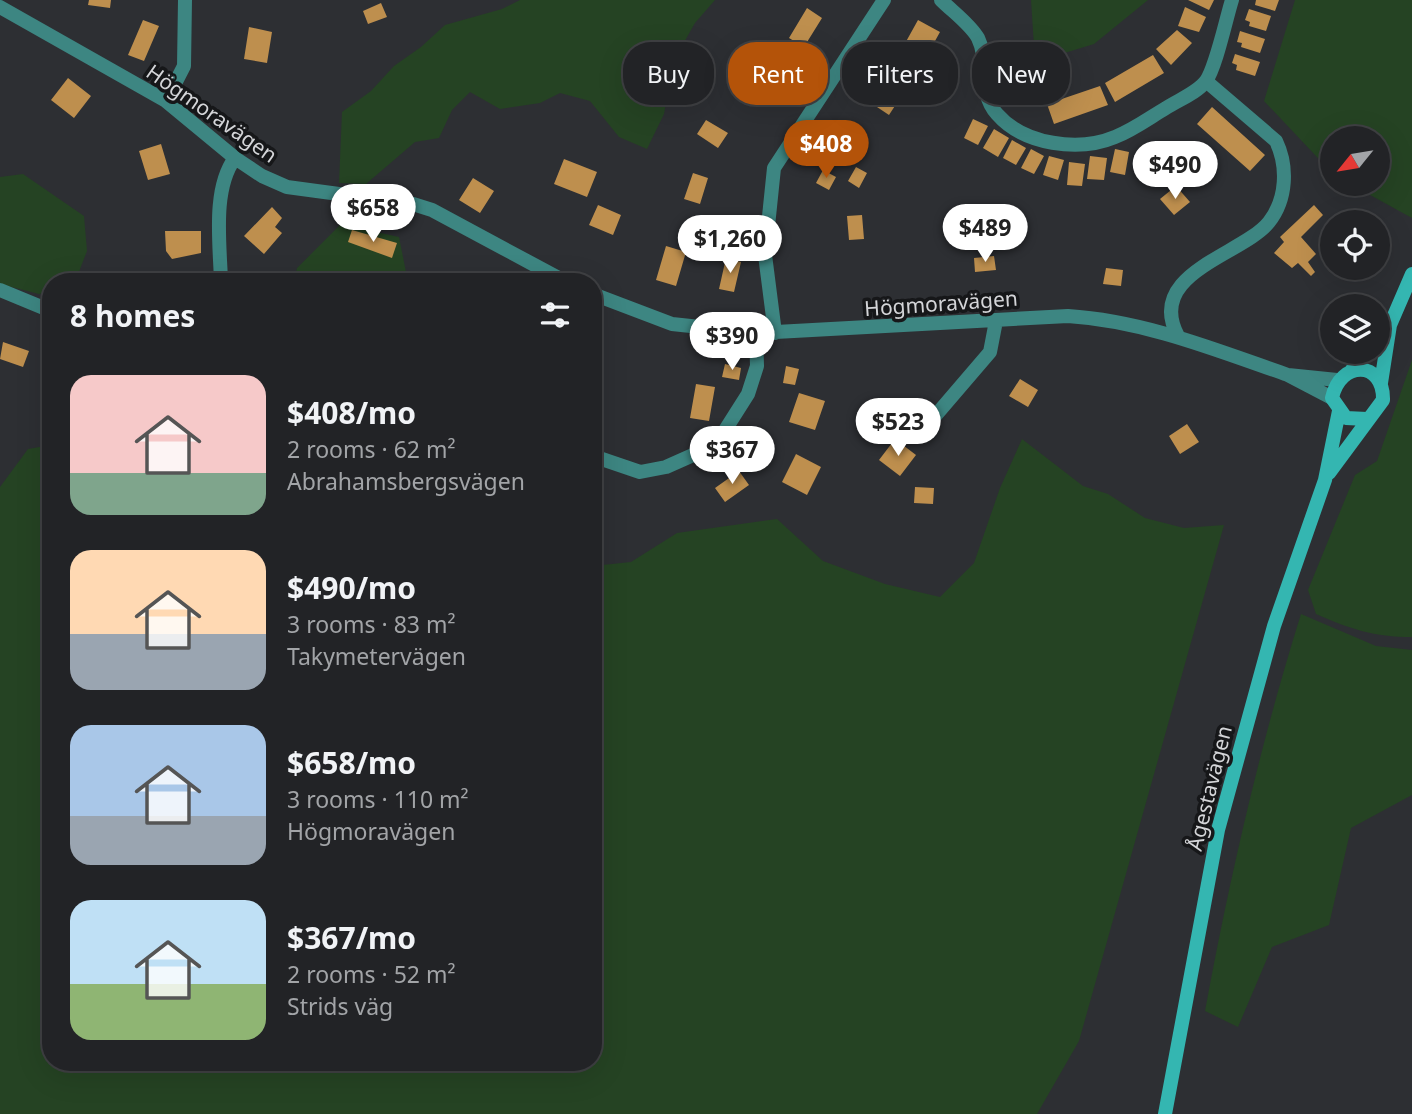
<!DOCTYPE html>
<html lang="en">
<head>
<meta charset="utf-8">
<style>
  body { margin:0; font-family:"Noto Sans",sans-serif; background:#2a2b2e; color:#f1f3f6; height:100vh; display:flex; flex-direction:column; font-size:26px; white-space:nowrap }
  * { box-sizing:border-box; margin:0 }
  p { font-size:23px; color:#a2a4a7 }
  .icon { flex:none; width:38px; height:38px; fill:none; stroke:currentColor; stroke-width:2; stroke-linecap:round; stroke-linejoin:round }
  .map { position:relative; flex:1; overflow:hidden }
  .sheet { position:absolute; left:42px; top:273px; width:560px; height:798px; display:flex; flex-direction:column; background:#222326; border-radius:28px; box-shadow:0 7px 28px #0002,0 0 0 2px #3f4043 }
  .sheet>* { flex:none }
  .banner { position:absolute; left:623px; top:42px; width:665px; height:63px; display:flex; gap:14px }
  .needle { width:46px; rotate:240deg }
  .tools { position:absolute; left:1320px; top:126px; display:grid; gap:14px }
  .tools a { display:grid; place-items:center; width:70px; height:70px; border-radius:50%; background:#222326; box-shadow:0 7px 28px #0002,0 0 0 2px #3f4043; font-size:35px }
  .price { position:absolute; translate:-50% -60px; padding:0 16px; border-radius:24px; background:#fff; color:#222; font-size:23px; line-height:46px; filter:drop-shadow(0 2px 4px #0008) }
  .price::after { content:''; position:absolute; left:50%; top:42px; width:21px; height:16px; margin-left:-10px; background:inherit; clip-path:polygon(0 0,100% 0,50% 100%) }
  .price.selected { background:#b45309; color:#fff }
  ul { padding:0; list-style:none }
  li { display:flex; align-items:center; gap:21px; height:175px; padding:0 28px }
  li span { display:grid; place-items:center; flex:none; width:196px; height:140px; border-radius:21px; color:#555 }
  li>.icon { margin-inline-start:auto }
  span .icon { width:84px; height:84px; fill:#fffc; stroke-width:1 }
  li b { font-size:30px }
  h2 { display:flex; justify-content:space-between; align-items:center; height:84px; padding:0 28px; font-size:30px }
  .chip { padding:0 24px; border-radius:28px; background:#222326; box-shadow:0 7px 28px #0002,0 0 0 2px #3f4043; font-size:24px; line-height:63px }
  .chip.selected { background:#b45309; color:#fff }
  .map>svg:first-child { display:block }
  .green { fill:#254323 }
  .building { fill:#be8f4e }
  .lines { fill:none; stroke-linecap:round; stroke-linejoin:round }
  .street { stroke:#3d8682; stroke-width:14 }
  .secondary { stroke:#34b6b1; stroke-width:14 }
  .labels { text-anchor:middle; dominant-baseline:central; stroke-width:7; stroke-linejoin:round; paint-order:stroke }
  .street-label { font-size:21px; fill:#d4d5d8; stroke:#161719 }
</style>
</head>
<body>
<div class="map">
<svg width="1412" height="1114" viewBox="0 0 1412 1114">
  <rect width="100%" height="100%" fill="#2d2f33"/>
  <path class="green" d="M 520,0 L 715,0 L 695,23 L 674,60 L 664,114 L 647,149 L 619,137 L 590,101 L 560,93 L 540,103 L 500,109 L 470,92 L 452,110 L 439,138 L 415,142 L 366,184 L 339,183 L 342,112 L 371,91 L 394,66 L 421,47 L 445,25 L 502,9 Z
    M 1031,0 L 1148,0 L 1094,44 L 1035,62 Z
    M 1295,0 L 1412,0 L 1412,218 L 1350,184 L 1377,184 L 1377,138 L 1332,138 L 1332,173 L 1264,101 Z
    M 23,174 L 84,216 L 87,251 L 75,282 L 51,282 L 51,292 L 39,294 L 0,284 L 0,177 Z
    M 341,224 L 399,237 L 408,282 L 294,282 L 297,268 Z
    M 1412,360 L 1412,637 C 1374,637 1350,629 1316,614 L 1308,590 L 1355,475 L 1377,461 Z
    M 1022,439 L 1083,486 L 1108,494 L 1145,518 L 1184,528 L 1224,525 L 1079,1041 L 1037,1114 L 0,1114 L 0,487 L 28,449 L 51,445 L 51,1062 L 593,1062 L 593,566 L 631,562 L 677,533 L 777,519 L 823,561 L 885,584 L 940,597 L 974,563 L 1000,488 Z
    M 1301,614 L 1376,646 L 1412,650 L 1412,795 L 1351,828 L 1329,925 L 1272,947 L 1238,1027 L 1205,1011 C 1230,876 1260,745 1301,614 Z"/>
  <path class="building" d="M 89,0 L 111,0 L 110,8 L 88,5 Z
    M 1188,0 L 1214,0 L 1209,10 Z
    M 1256,0 L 1279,0 L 1275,11 L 1255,5 Z
    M 381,3 L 387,17 L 368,24 L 363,11 Z
    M 1185,7 L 1206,17 L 1199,32 L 1178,26 Z
    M 807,8 L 822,18 L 804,47 L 789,38 Z
    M 1249,9 L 1271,16 L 1266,31 L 1249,26 L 1250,22 L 1245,20 Z
    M 143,20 L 159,26 L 144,61 L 128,55 Z
    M 918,20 L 940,32 L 925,59 L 903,47 Z
    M 249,27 L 272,32 L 267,63 L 244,59 Z
    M 1177,30 L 1192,43 L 1171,65 L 1156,49 Z
    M 1240,31 L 1265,39 L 1260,53 L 1241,47 L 1242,43 L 1237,42 Z
    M 1235,54 L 1260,62 L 1255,76 L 1236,70 L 1237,65 L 1232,63 Z
    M 1153,55 L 1164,73 L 1115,102 L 1105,83 Z
    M 761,65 L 781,77 L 764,105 L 744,92 Z
    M 68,78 L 91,96 L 74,118 L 51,100 Z
    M 892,84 L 904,92 L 889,115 L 877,107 Z
    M 1100,86 L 1108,105 L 1054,124 L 1047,104 Z
    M 1212,107 L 1265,155 L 1250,171 L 1197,124 Z
    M 973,119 L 988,126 L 978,145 L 964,138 Z
    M 706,120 L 728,133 L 718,148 L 697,134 Z
    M 994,129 L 1009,138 L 998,157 L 983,148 Z
    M 1012,140 L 1026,148 L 1016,165 L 1003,158 Z
    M 161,144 L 170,174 L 148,180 L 139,151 Z
    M 1031,149 L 1044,156 L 1034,174 L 1021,168 Z
    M 1115,149 L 1129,152 L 1125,175 L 1110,172 Z
    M 1049,156 L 1064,160 L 1058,180 L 1043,175 Z
    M 1090,156 L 1107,158 L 1104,180 L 1087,179 Z
    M 564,159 L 597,172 L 587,197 L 554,184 Z
    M 1069,162 L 1085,164 L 1082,186 L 1067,185 Z
    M 856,167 L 867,173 L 859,188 L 848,181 Z
    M 823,170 L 836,177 L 829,190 L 816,183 Z
    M 693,173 L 708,178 L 700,204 L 684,199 Z
    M 473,178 L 494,191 L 480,213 L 459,200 Z
    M 1176,186 L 1190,202 L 1174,215 L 1160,199 Z
    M 598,205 L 621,215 L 613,235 L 589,225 Z
    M 1314,205 L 1323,215 L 1301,237 L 1316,254 L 1308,262 L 1315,272 L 1311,276 L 1298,263 L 1292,268 L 1274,253 L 1284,242 L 1280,237 Z
    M 272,207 L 282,218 L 275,227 L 282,233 L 264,254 L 244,236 Z
    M 862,215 L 864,239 L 849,240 L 847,216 Z
    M 352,230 L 397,243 L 392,258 L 348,242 Z
    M 165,231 L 201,231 L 201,253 L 172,259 L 166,251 Z
    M 666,246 L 686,252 L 676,286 L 656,280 Z
    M 994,256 L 996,270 L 975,272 L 974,258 Z
    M 726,258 L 741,262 L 734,292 L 719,289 Z
    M 1106,268 L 1123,270 L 1121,286 L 1103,284 Z
    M 3,342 L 29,351 L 23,367 L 0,359 Z
    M 725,364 L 741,368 L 739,380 L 722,377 Z
    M 786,366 L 799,369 L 795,385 L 783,383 Z
    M 1020,379 L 1038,390 L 1028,407 L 1009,396 Z
    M 696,384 L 715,387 L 709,421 L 690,418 Z
    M 799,393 L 825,401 L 815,430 L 789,422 Z
    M 1187,424 L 1199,442 L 1180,454 L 1169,436 Z
    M 895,439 L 916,455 L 900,476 L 879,460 Z
    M 796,454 L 821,467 L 807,495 L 782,482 Z
    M 739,471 L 749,485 L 725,502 L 715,488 Z
    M 915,487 L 934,488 L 933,504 L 914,503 Z"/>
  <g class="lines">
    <path class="street" d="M 941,0 C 953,12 970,24 978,38 C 990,62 977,92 997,114 C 1024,145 1079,152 1115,137 C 1133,130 1149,118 1166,108 C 1178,100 1197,93 1206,81 C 1216,67 1226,19 1232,0
      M 0,7 L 166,101 L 235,158 L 262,176 L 287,187 L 413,204 L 432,210 L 566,282
      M 166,101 L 184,66 L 185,0
      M 221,282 C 220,244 212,189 235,158
      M 0,290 L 51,311
      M 593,294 L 672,324 L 756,333 L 1068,316 C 1145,321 1216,350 1288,375
      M 775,333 L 765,255 L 774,168 L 884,0
      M 1178,336 C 1144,273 1243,255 1269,222 C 1287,199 1288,166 1276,141 L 1206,81
      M 1332,398 L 1288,375 L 1337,380
      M 936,415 L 990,352 L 996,321
      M 593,456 L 640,472 L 666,467 L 693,455 L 722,435 L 748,394 L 757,366 L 756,333"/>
    <path class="secondary" d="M 1351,371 L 1367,352
      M 1381,383 L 1390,325 L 1412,274
      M 1329,473 L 1383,400 C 1384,360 1340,360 1332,398 L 1346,418 L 1367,419
      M 1165,1114 L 1218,830 L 1274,626 L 1325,480 L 1339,411"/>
  </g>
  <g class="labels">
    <g class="street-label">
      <text transform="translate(212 113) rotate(35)">Högmoravägen</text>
      <text transform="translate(941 303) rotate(-4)">Högmoravägen</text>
      <text transform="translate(1209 788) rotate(-76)">Ågestavägen</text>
    </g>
  </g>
</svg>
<div class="tools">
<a><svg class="needle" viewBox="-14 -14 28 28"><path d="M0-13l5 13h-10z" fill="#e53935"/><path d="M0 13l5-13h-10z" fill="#a2a4a7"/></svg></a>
<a><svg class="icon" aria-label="locate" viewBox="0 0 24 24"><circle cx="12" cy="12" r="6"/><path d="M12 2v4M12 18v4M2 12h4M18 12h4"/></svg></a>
<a><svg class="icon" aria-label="layers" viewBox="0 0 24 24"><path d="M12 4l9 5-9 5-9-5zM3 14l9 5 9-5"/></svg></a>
</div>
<b class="price selected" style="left:826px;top:180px">$408</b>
<b class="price" style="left:1175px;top:201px">$490</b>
<b class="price" style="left:373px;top:244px">$658</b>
<b class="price" style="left:985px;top:264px">$489</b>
<b class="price" style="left:730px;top:275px">$1,260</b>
<b class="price" style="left:732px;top:372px">$390</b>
<b class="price" style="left:898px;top:458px">$523</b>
<b class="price" style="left:732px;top:486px">$367</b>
<div class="banner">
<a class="chip">Buy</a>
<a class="chip selected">Rent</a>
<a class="chip">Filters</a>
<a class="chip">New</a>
</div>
<section class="sheet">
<h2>8 homes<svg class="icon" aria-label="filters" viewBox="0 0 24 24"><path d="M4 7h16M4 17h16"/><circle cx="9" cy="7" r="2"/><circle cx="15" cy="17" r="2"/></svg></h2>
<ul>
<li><span style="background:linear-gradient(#f6c9c9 70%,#7fa58c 0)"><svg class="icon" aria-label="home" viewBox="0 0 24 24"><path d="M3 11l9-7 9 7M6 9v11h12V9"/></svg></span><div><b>$408/mo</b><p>2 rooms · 62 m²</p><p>Abrahamsbergsvägen</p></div></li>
<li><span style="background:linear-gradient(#ffd9b3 60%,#9aa5b1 0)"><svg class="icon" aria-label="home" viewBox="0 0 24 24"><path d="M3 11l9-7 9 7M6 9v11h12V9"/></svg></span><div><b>$490/mo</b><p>3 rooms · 83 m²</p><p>Takymetervägen</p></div></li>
<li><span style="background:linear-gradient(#a9c7e8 65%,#9aa5b1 0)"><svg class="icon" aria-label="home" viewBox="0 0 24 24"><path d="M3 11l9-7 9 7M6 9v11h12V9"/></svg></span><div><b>$658/mo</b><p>3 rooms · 110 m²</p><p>Högmoravägen</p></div></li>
<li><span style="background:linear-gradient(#bfe0f5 60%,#8fb573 0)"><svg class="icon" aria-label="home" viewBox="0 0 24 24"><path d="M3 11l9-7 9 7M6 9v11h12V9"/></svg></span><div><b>$367/mo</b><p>2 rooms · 52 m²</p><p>Strids väg</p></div></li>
</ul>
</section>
</div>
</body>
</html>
